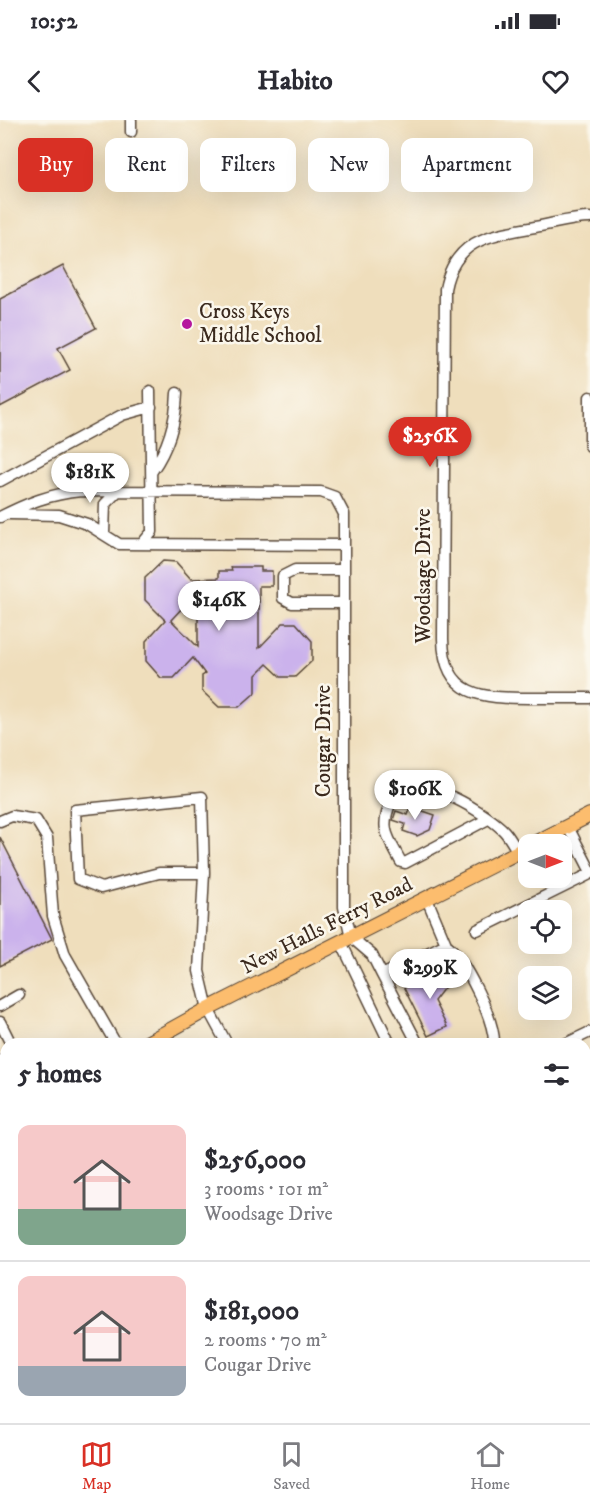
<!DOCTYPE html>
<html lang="en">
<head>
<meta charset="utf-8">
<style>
  body { margin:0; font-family:"IM FELL DW Pica",serif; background:#f7f7f7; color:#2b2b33; height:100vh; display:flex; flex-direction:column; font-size:22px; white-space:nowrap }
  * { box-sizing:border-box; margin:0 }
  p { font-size:20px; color:#7c7c81 }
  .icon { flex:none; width:33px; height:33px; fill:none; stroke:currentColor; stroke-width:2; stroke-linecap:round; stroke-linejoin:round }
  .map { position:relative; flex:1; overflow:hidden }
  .details { position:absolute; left:0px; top:918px; width:591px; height:386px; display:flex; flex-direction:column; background:#fff; border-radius:18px 18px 0 0; box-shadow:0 6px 24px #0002 }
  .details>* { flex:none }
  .guide { position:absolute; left:18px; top:18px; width:555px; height:54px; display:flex; gap:12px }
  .needle { width:39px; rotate:90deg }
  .buttons { position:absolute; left:518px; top:714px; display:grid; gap:12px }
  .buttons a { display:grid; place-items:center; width:54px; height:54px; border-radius:12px; background:#fff; box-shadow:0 6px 24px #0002; font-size:30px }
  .price { position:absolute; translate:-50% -51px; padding:0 14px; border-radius:21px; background:#fff; color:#222; font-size:20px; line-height:39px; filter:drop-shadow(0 2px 3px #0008) }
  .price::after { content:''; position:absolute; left:50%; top:36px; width:18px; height:14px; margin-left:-9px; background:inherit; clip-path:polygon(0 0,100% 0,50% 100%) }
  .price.current { background:#d93025; color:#fff }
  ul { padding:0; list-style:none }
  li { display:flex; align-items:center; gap:18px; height:150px; padding:0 18px }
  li+li { border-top:2px solid #e1e1e2 }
  li span { display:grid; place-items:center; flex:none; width:168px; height:120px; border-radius:12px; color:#555 }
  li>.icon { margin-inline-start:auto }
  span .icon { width:72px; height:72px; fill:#fffc; stroke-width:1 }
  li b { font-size:26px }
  h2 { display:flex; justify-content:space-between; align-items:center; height:72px; padding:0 18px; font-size:26px }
  .chip { padding:0 21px; border-radius:12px; background:#fff; box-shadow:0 6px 24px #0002; font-size:21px; line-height:54px }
  .chip.current { background:#d93025; color:#fff }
  .status { display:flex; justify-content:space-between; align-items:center; height:42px; padding:0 30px; background:#fff; direction:ltr }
  .status svg { height:16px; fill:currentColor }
  header { display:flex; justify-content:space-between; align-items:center; height:78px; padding:0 18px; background:#fff; font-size:27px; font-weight:700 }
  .menu { display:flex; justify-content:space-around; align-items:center; height:84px; border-top:2px solid #e1e1e2; background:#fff; font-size:16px; color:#7c7c81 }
  .menu a { display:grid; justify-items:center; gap:3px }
  .menu .current { color:#d93025 }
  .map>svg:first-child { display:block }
  .building { fill:#cbb2ec; fill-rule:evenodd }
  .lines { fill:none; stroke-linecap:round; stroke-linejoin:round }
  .minor-casing { stroke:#564536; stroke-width:13 }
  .major-casing { stroke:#564536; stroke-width:16 }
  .minor { stroke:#fff; stroke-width:10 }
  .major { stroke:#fcbd6e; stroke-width:14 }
  .poi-dot { fill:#b5179e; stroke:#fbf7ec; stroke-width:2 }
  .labels { text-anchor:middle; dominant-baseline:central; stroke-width:5; stroke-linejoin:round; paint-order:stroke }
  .poi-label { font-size:21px; fill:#3b2a1e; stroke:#fbf7ec; text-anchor:start }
  .street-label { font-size:21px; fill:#3b2a1e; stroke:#fbf7ec }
</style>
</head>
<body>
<div class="status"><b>10:52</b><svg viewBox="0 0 49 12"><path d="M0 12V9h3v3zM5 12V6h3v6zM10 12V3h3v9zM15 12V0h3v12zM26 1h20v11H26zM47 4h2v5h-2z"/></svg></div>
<header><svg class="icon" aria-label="back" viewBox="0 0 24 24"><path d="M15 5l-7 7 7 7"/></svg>Habito<svg class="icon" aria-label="heart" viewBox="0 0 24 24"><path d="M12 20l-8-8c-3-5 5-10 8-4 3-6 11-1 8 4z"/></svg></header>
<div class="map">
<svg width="590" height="1303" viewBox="0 0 590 1303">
  <rect width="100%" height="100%" fill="#fbf7ec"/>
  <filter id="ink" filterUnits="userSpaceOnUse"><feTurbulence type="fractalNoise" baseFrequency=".0167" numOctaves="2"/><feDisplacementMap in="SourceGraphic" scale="12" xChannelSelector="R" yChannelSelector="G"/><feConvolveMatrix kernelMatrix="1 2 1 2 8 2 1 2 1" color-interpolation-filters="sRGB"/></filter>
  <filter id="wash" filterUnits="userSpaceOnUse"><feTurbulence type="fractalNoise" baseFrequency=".008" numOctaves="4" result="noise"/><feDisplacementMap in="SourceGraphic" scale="24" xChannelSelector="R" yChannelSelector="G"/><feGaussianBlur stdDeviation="1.35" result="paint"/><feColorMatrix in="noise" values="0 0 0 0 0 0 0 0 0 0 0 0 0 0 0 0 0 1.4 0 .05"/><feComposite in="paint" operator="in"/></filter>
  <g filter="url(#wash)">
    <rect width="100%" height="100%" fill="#efdebc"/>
    <g id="blocks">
      <path class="building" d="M 63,146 L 96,208 L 58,228 L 70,250 L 0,287 L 0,179 Z
        M 163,441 L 176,442 L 191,459 L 219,458 L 219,451 L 232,451 L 231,447 L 261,447 L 261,451 L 272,451 L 272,466 L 259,466 L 259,528 L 283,503 L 296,503 L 312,521 L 312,541 L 295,557 L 281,557 L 267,544 L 256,555 L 256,572 L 239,587 L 219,587 L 202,571 L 202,556 L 205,554 L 193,538 L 174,558 L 161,558 L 146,541 L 146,521 L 165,500 L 145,480 L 145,458 ZM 198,471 L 198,527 L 171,500 Z
        M 411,687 L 435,695 L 430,710 L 417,716 L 403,711 L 405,704 L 393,700 L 396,691 L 408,695 Z
        M 0,717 L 52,819 L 0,846 Z
        M 451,841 L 457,851 L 434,881 L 447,907 L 428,916 L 404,868 L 423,859 L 429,870 Z"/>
    </g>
  </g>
  <g filter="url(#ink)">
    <use href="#blocks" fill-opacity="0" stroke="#564536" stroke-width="1.5"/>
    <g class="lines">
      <g class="minor-casing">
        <path id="minor" d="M 131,0 L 131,12
          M 590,98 C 572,98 553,104 535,107 C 491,115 455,118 445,169 L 443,519 C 444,577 482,578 529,578 C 549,578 570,578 590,578
          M 590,277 L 590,326
          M 152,351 C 169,327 176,302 177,273
          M 0,361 L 122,295 L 151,287
          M 10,394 L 59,395 L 87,404 L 119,424 L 344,425
          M 0,397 C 27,383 50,374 81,371 L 321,372 L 335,377 L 344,394 L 344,787 L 351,817 L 372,835 L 382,855 L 446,824 L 427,779
          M 104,414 L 105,384 L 118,371
          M 142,424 L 152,412 L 150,271
          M 344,450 L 295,450 L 283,456 L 283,478 L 292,483 L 344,483
          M 488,699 L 405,743 L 401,742 C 388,717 379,709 391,682 C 407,643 483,691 502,709 C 509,715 513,725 518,732
          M 0,701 L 12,696 L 36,700 L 47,718 L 53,796 L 65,835 L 116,924
          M 568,707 L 590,750
          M 204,753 L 159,753 L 101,768 L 78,759 L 75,690 L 202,677 L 204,753 L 199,851 L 208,889 L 227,924
          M 477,810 L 590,754
          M 341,822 L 390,924
          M 446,824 C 465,840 495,900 494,924
          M 382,855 L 418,924
          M 0,886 L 19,875
          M 0,902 L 11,924
          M 565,924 L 590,912
          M 0,941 L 6,939
          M 0,1049 L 6,1046
          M 0,1074 L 6,1087
          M 0,1104 L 6,1100
          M 0,1237 L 6,1236
          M 585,1253 L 590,1253
          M 0,1286 L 6,1287
          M 246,1298 L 250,1303
          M 482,1298 L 482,1303
          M 9,1300 L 9,1298
          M 38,1303 L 38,1298
          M 361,1303 L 368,1298"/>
      </g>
      <g class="major-casing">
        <path id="major" d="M 533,724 L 590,695
          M 145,924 L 208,889 L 528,727
          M 0,985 L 6,982
          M 0,1010 L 6,1007
          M 0,1126 L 6,1135
          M 0,1167 L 6,1176
          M 104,1298 L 108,1303"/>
      </g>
      <use href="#minor" class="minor"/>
      <use href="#major" class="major"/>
    </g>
  </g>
  <circle class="poi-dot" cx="187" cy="204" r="6"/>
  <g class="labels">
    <g class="poi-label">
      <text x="199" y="192">Cross Keys<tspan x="199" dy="24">Middle School</tspan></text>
    </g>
    <g class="street-label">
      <text transform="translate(424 456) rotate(-90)">Woodsage Drive</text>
      <text transform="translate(324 621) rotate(-90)">Cougar Drive</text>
      <text transform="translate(327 806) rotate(-27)">New Halls Ferry Road</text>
    </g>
  </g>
</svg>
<div class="buttons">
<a><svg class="needle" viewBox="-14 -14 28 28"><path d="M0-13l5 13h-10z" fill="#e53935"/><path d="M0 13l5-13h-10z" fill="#7c7c81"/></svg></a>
<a><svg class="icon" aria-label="locate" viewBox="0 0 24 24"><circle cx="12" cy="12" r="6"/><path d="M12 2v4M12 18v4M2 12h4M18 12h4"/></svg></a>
<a><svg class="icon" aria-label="layers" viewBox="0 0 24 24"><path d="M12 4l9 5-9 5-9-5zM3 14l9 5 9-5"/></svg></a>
</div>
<b class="price current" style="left:430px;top:348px">$256K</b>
<b class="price" style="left:90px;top:384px">$181K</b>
<b class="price" style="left:219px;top:512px">$146K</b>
<b class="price" style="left:415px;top:701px">$106K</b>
<b class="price" style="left:430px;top:880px">$299K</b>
<div class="guide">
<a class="chip current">Buy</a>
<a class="chip">Rent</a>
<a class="chip">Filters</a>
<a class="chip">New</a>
<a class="chip">Apartment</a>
</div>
<section class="details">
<h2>5 homes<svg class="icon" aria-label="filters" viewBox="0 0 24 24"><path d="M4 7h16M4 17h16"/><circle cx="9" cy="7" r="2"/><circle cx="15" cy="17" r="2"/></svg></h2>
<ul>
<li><span style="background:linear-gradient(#f6c9c9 70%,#7fa58c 0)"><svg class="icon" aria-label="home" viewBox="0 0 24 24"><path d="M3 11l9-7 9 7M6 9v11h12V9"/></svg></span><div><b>$256,000</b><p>3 rooms · 101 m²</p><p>Woodsage Drive</p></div></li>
<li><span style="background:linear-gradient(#f6c9c9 75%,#9aa5b1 0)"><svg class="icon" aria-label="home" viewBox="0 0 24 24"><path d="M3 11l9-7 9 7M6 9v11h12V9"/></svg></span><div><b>$181,000</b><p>2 rooms · 70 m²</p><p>Cougar Drive</p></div></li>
</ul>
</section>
</div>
<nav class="menu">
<a class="current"><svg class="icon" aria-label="map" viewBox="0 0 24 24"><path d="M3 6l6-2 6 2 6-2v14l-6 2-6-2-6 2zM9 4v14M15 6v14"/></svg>Map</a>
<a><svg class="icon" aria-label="saved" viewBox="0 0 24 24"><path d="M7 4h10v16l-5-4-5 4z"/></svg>Saved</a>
<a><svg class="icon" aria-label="home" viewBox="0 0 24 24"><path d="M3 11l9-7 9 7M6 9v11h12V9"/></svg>Home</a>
</nav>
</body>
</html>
